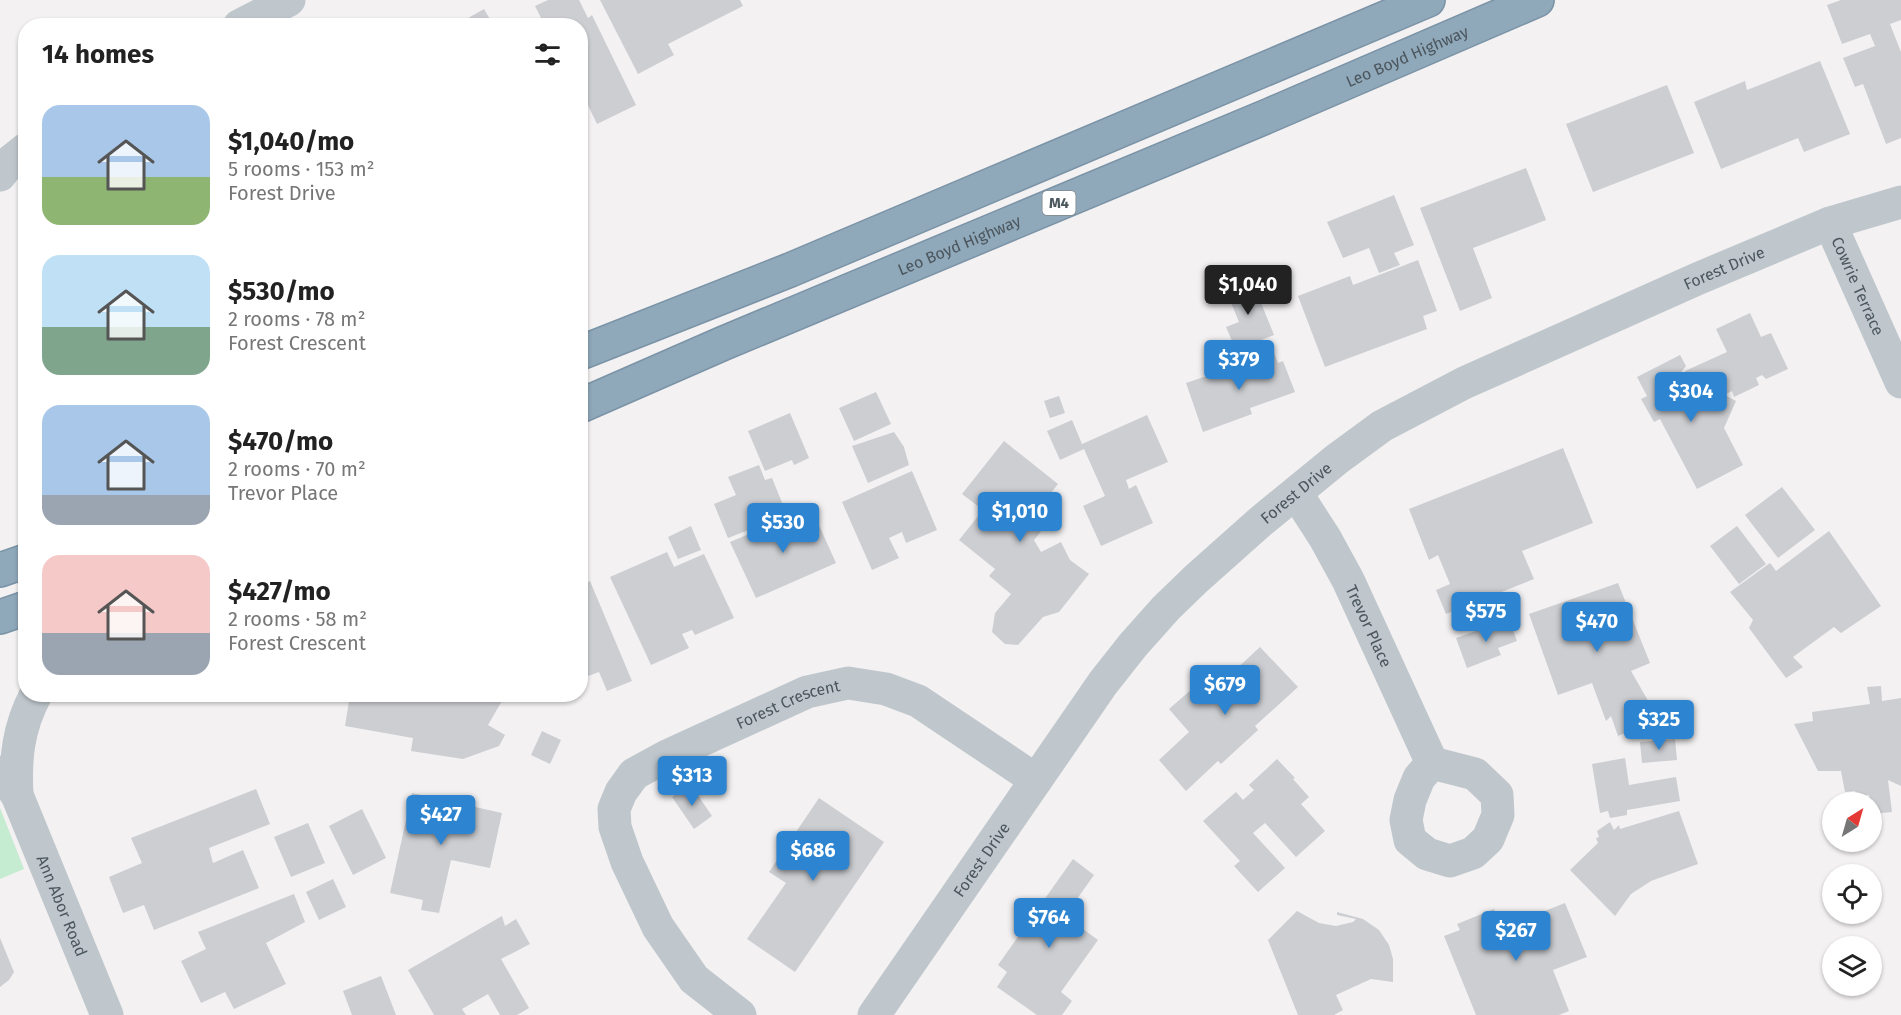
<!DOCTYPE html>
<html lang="en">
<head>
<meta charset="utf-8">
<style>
  body { margin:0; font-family:"Fira Sans",sans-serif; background:#f2f2f2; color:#222; height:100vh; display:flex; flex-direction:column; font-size:22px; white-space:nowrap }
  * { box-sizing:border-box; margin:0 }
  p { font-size:20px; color:#767676 }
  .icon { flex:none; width:33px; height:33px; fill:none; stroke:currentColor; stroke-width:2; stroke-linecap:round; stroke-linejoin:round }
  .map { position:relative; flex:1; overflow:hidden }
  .sheet { position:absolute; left:18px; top:18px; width:570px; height:684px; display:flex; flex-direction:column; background:#fff; border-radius:24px; box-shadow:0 2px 4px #0004 }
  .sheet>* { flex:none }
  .needle { width:39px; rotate:37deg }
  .buttons { position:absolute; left:1822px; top:792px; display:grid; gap:12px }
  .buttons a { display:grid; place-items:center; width:60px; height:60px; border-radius:50%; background:#fff; box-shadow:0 2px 4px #0004; font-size:30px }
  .price { position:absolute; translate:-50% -51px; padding:0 14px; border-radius:6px; background:#2d85d2; color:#fff; font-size:20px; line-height:39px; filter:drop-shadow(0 2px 3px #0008) }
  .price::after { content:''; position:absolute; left:50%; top:36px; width:18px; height:14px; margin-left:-9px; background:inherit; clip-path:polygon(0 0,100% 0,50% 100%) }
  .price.on { background:#222; color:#fff }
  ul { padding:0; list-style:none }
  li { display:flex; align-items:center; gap:18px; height:150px; padding:0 24px }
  li span { display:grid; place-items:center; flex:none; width:168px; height:120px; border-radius:18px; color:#555 }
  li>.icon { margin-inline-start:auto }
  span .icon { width:72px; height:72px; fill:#fffc; stroke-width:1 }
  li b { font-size:26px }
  h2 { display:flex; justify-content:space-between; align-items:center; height:72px; padding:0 24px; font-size:26px }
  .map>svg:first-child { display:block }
  .green { fill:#c5ebd0 }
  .building { fill:#ccced2 }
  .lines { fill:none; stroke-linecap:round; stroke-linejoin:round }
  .highway-casing { stroke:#7a93a6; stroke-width:36 }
  .minor { stroke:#bfc7cc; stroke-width:33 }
  .highway { stroke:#8fa8ba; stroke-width:33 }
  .labels { text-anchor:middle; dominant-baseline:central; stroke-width:6; stroke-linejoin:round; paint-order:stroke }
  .shield { fill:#fff; stroke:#81898e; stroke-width:1.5 }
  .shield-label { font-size:15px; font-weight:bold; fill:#4b565d }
  .street-label { font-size:16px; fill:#4b565d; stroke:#fff }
</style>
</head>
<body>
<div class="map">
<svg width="1901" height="1015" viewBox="0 0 1901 1015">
  <rect width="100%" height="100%" fill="#f3f1f2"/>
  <path class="green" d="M 0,808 L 24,869 L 0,879 Z"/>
  <path class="building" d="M 548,0 L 579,0 L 588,18 L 592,15 L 636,105 L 597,124 L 585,99 L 580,101 L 580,26 L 545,26 L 535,6 Z
    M 600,0 L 740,0 L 743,6 L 668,44 L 674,55 L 638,74 Z
    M 1841,0 L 1901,0 L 1901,20 L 1890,24 L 1901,52 L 1901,138 L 1886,144 L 1863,84 L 1855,87 L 1843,58 L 1875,46 L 1870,34 L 1842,44 L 1827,5 Z
    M 484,9 L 494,26 L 454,26 Z
    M 1820,61 L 1850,134 L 1804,152 L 1798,138 L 1721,169 L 1694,102 L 1745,81 L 1747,90 Z
    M 1667,85 L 1694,153 L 1593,192 L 1566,124 Z
    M 1526,168 L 1546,220 L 1473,248 L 1492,298 L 1460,311 L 1420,208 Z
    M 1394,195 L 1414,245 L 1394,253 L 1400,265 L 1379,273 L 1369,248 L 1343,258 L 1327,222 Z
    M 1418,260 L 1437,311 L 1423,316 L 1427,329 L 1325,367 L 1298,296 L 1350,276 L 1353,285 Z
    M 1251,278 L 1274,335 L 1236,350 L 1226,327 L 1239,322 L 1225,288 Z
    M 1750,313 L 1761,337 L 1771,333 L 1788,369 L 1766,379 L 1762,375 L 1756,378 L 1759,385 L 1734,397 L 1732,391 L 1701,406 L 1685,371 L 1727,352 L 1716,329 Z
    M 1274,353 L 1278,363 L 1283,361 L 1295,392 L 1250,408 L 1252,414 L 1203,432 L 1186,383 Z
    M 1680,355 L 1686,366 L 1679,375 L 1698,410 L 1725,395 L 1736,401 L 1724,428 L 1743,465 L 1697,489 L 1660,419 L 1654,422 L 1641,399 L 1647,396 L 1637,377 Z
    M 876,392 L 891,424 L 854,441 L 839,408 Z
    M 1059,396 L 1065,413 L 1050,418 L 1044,401 Z
    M 790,413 L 809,458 L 794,465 L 792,460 L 765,471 L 748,431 Z
    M 1147,415 L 1168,462 L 1126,480 L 1129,489 L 1136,485 L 1153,523 L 1101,546 L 1083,506 L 1105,496 L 1084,449 L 1060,460 L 1047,431 L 1072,420 L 1082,444 Z
    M 894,432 L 904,447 L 909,465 L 868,483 L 852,446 Z
    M 1004,441 L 1058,484 L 1050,494 L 1062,505 L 1034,540 L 1041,552 L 1061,542 L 1070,560 L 1089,574 L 1059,612 L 1043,617 L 1018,645 L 1005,644 L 992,632 L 995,613 L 1011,594 L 989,576 L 995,569 L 959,540 L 983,510 L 962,494 Z
    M 1563,448 L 1593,523 L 1522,551 L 1534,579 L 1446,614 L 1436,590 L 1450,584 L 1438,555 L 1429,560 L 1409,509 Z
    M 759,465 L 765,480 L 772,478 L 787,515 L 728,538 L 714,504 L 736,495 L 728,477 Z
    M 912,471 L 937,530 L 906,543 L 902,532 L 889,538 L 899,558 L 872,570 L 842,502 Z
    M 1782,487 L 1815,530 L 1778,558 L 1745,515 Z
    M 813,512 L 836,563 L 756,598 L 730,542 L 768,526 L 770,531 Z
    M 691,526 L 701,550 L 678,559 L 668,537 Z
    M 1737,526 L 1766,564 L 1739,584 L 1710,546 Z
    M 1829,531 L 1881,606 L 1841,633 L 1834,627 L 1793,657 L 1803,667 L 1786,678 L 1749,628 L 1753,620 L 1730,592 L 1770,563 L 1776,571 Z
    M 667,552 L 674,567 L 704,554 L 734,618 L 695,635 L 692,630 L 682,634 L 689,648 L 651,665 L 610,577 Z
    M 590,581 L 632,681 L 607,691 L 599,672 L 580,679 L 580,585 Z
    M 1618,583 L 1650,663 L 1631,671 L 1658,718 L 1618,736 L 1611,716 L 1606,721 L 1592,683 L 1558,695 L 1529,614 Z
    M 1509,619 L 1517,641 L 1498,648 L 1501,655 L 1467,668 L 1456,638 Z
    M 1260,647 L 1298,687 L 1255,726 L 1258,730 L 1221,764 L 1218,761 L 1186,791 L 1159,760 L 1189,732 L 1169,709 L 1208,675 L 1218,686 Z
    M 1881,686 L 1882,701 L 1901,698 L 1901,786 L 1888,780 L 1892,812 L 1872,814 L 1872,802 L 1870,802 L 1869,795 L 1856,796 L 1855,791 L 1845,792 L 1841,771 L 1818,771 L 1794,724 L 1813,721 L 1812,712 L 1870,704 L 1867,687 Z
    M 332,694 L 506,694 L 488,725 L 505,735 L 499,746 L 463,759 L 411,751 L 413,738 L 345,726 L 349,701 L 335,699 Z
    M 542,731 L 561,740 L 550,764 L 531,755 Z
    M 1675,739 L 1677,760 L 1642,763 L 1640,742 Z
    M 1625,758 L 1629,785 L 1676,777 L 1680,801 L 1627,810 L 1627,815 L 1610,818 L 1608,811 L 1600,813 L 1592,764 Z
    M 1277,759 L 1295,778 L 1293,779 L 1309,797 L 1301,804 L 1325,831 L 1296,857 L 1265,823 L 1253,833 L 1285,868 L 1258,892 L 1234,866 L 1240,861 L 1203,821 L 1236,792 L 1243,800 L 1254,790 L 1249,785 Z
    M 691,785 L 712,816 L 694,829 L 672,797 Z
    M 256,789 L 270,824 L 209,848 L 213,863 L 243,850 L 259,888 L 154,930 L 144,905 L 123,913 L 109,877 L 142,863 L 131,838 Z
    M 412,793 L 502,813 L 490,868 L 451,860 L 439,913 L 421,910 L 423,900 L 390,893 Z
    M 819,798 L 884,842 L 795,972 L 747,939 L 786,883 L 769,872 Z
    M 362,809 L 386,858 L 353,875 L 329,826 Z
    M 1679,811 L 1698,864 L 1651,881 L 1631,894 L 1615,916 L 1570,870 L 1598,843 L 1596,838 L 1599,837 L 1597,831 L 1610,822 L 1614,830 L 1619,825 L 1620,829 Z
    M 308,823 L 325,863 L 291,877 L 274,837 Z
    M 1073,859 L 1094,875 L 1065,916 L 1098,940 L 1061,992 L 1072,1001 L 1062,1015 L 1037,1015 L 997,987 L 1007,972 L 998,965 Z
    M 333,879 L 346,907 L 319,920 L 306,892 Z
    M 294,894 L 305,922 L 266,943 L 286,984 L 234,1009 L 225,992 L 201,1003 L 181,961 L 206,949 L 198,932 Z
    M 1565,903 L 1587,957 L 1553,970 L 1569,1011 L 1559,1015 L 1476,1015 L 1444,936 L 1460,930 L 1457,924 L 1494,909 L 1502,928 Z
    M 1297,911 L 1319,923 L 1336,926 L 1353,922 L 1356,919 L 1337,915 L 1337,912 L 1363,919 L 1379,930 L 1389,945 L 1393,959 L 1393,982 L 1371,979 L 1336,995 L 1343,1010 L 1334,1015 L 1298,1015 L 1268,940 Z
    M 502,916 L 505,926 L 516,919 L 530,944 L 501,959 L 529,1008 L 517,1015 L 500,1015 L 488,994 L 462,1009 L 466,1015 L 434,1015 L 408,970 Z
    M 0,938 L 14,972 L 9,980 L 0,987 Z
    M 381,976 L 396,1015 L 352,1015 L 343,991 Z"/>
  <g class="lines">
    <g class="highway-casing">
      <g id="highway">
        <path d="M 580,353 L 790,270 L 1428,0"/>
        <path id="s6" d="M 580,406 L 724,343 L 1270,115 L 1537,0"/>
        <path d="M 0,570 L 26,561"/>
        <path d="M 0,617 L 26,608"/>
      </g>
    </g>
    <g class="minor">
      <path d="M 239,26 L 289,0"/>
      <path d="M 0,175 L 11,161 L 26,149"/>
      <path id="s1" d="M 1830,223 L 1901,382"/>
      <path id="s2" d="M 1296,493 L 1325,538 L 1348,580 L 1432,763 L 1475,774 L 1497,795 L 1498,815 L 1488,839 L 1473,853 L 1450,861 L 1427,854 L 1410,840 L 1406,820 L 1410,800 L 1419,778 L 1432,763"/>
      <path id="s3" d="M 0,772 L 17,795 L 107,1015"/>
      <path d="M 17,795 C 15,758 18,728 36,694"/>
      <path id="s4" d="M 740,1015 L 694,979 L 658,927 L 627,862 L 615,827 L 614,809 L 621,792 L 634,774 L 667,756 L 807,692 L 848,683 L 886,689 L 918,701 L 1036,780"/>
      <path id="s5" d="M 874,1015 L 1103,683 L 1133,645 L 1166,608 L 1196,579 L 1260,522 L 1337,459 L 1382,426 L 1464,383 L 1697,279 L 1830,223 L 1901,202"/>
    </g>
    <use href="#highway" class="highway"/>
  </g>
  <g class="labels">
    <rect class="shield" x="1042.5" y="191" width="33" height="24" rx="4.5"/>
    <g class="shield-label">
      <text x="1059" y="203">M4</text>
    </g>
    <g class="street-label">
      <text stroke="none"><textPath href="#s6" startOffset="898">Leo Boyd Highway</textPath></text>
      <text stroke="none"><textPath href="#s6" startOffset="412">Leo Boyd Highway</textPath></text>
      <text stroke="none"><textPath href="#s5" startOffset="1161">Forest Drive</textPath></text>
      <text stroke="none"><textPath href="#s1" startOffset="69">Cowrie Terrace</textPath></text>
      <text stroke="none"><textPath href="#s5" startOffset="675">Forest Drive</textPath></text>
      <text stroke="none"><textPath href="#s2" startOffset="152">Trevor Place</textPath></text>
      <text stroke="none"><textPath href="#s4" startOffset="459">Forest Crescent</textPath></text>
      <text stroke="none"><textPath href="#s5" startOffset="189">Forest Drive</textPath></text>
      <text stroke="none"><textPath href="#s3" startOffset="148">Ann Abor Road</textPath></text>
    </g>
  </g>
</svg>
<div class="buttons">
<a><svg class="needle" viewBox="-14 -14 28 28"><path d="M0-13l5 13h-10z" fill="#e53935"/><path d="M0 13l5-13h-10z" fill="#767676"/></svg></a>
<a><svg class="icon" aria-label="locate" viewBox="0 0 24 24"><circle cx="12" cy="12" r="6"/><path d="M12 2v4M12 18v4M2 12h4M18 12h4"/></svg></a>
<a><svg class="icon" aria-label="layers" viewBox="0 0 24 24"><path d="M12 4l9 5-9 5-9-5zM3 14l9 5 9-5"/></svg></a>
</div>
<b class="price on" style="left:1248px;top:316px">$1,040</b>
<b class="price" style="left:1239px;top:391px">$379</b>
<b class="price" style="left:1691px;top:423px">$304</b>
<b class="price" style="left:1020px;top:543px">$1,010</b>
<b class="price" style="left:783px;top:554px">$530</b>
<b class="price" style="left:1486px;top:643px">$575</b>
<b class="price" style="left:1597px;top:653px">$470</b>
<b class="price" style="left:1225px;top:716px">$679</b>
<b class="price" style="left:1659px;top:751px">$325</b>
<b class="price" style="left:692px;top:807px">$313</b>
<b class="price" style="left:441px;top:846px">$427</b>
<b class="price" style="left:813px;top:882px">$686</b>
<b class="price" style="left:1049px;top:949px">$764</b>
<b class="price" style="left:1516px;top:962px">$267</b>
<section class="sheet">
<h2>14 homes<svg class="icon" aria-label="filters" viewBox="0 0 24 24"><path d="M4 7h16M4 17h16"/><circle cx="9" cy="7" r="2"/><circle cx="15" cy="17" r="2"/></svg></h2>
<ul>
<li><span style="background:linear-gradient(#a9c7e8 60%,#8fb573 0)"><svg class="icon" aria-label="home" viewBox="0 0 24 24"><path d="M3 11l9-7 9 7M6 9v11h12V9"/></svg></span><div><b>$1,040/mo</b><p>5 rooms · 153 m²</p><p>Forest Drive</p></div></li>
<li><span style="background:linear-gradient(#bfe0f5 60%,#7fa58c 0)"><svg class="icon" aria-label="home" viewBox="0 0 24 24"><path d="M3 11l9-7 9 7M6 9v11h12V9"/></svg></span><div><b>$530/mo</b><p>2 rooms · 78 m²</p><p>Forest Crescent</p></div></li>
<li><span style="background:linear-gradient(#a9c7e8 75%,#9aa5b1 0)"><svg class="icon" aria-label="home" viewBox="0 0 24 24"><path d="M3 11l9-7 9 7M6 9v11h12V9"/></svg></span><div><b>$470/mo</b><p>2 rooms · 70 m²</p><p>Trevor Place</p></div></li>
<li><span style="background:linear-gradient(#f6c9c9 65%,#9aa5b1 0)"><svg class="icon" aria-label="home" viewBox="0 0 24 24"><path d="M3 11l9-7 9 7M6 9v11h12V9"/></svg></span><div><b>$427/mo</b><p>2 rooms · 58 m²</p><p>Forest Crescent</p></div></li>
</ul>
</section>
</div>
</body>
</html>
